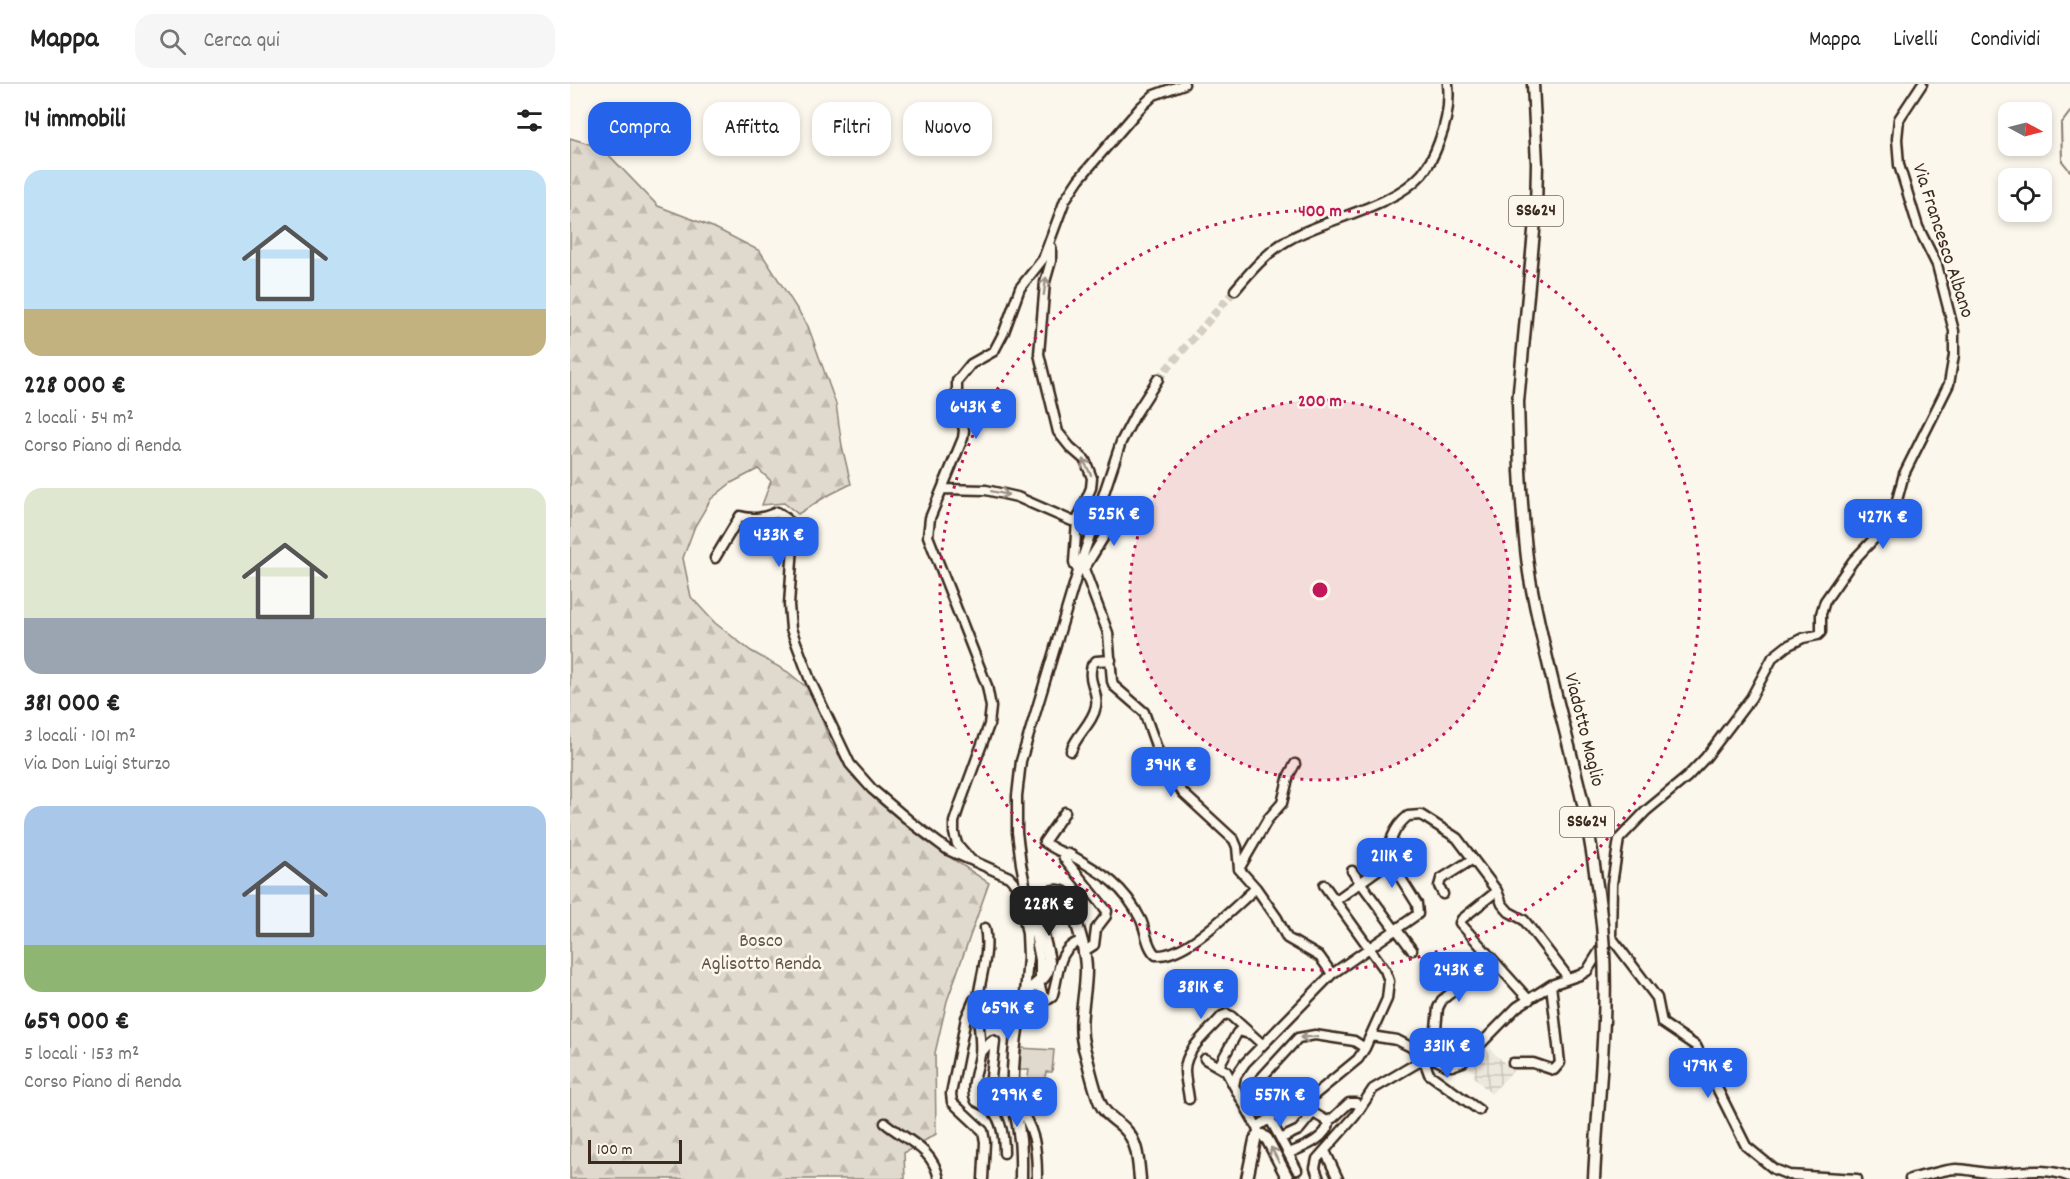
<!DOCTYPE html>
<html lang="it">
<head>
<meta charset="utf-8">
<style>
  body { margin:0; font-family:Dekko,sans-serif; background:#f6f6f6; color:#222; height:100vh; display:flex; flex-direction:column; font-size:22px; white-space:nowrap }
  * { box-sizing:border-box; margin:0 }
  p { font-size:20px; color:#767676 }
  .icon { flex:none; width:33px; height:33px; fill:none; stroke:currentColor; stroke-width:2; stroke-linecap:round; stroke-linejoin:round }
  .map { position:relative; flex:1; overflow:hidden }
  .drawer { display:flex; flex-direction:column; background:#fff; width:570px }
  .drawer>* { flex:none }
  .guide { position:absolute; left:18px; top:18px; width:570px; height:54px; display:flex; gap:12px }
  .needle { width:39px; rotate:97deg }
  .tools { position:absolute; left:1428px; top:18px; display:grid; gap:12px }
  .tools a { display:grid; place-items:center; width:54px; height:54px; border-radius:12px; background:#fff; box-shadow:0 3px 9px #0003; font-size:30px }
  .scale { position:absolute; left:18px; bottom:15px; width:94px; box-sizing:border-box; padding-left:6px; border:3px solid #3b2a1e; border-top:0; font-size:16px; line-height:21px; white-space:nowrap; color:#3b2a1e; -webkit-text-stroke:4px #fbf7ec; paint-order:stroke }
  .price { position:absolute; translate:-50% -51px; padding:0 14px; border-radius:12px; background:#2563eb; color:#fff; font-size:20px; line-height:39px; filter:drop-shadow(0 2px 3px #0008) }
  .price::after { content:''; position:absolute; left:50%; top:36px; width:18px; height:14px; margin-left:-9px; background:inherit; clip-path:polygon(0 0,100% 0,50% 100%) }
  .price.selected { background:#222; color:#fff }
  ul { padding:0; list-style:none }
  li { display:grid; align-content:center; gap:12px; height:318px; padding:0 24px }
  li span { display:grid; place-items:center; height:186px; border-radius:18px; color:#555 }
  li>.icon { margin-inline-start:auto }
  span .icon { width:108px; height:108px; fill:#fffc; stroke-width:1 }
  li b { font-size:26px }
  h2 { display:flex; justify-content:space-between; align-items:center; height:72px; padding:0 24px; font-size:26px }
  .tag { padding:0 21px; border-radius:18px; background:#fff; box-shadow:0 3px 9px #0003; font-size:21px; line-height:54px }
  .tag.selected { background:#2563eb; color:#fff }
  header { display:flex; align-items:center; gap:36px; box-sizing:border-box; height:84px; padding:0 30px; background:#fff; border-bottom:2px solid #e0e0e0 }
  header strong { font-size:28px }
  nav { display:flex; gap:33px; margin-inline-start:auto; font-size:21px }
  .search { width:420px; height:54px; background:#f6f6f6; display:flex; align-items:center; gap:15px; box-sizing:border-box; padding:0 21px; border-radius:18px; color:#767676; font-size:22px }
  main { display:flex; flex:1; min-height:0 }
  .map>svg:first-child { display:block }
  .industrial { fill:url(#industrial-grid) }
  .grass { fill:#dfd9ce; stroke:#8d8276; stroke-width:1.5 }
  .forest { fill:url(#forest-firs); stroke:#8d8276; stroke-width:1.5 }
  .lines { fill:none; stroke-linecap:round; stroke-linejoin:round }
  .stream { stroke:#85796d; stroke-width:2 }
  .minor-tunnel { stroke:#d5cec3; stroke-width:8; stroke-dasharray:8 4; stroke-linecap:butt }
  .minor-casing { stroke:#3b2a1e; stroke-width:13 }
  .major-casing { stroke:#3b2a1e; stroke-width:15 }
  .minor { stroke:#fbf7ec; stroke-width:8 }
  .major { stroke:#fbf7ec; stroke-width:10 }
  .minor-bridge-casing { stroke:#3b2a1e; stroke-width:13; stroke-linecap:butt }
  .major-bridge-casing { stroke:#3b2a1e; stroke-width:15; stroke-linecap:butt }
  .minor-bridge { stroke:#fbf7ec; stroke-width:8 }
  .major-bridge { stroke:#fbf7ec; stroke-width:10 }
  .oneway { stroke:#9b9085 }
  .ring { fill:none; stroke:#c2185b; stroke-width:3; stroke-dasharray:3 6 }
  .labels { text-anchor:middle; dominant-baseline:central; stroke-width:5; stroke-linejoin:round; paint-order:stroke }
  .shield { fill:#fbf7ec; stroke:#75685c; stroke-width:1.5 }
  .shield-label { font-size:18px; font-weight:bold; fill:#3b2a1e }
  .street-label { font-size:20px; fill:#3b2a1e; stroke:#fbf7ec }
  .park-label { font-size:20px; fill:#64564a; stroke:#fbf7ec }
  .centre { fill:#c2185b; stroke:#fbf7ec; stroke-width:3 }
  .ring-label { font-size:18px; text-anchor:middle; font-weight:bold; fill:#c2185b; stroke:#fbf7ec; stroke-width:5; stroke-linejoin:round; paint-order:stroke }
</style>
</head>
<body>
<header>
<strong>Mappa</strong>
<div class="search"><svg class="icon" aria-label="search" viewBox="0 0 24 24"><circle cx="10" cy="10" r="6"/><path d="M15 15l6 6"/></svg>Cerca qui</div>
<nav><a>Mappa</a><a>Livelli</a><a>Condividi</a></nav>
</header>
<main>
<section class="drawer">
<h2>14 immobili<svg class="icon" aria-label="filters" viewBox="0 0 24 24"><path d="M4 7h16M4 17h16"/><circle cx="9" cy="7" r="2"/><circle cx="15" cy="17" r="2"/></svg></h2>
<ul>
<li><span style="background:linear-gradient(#bfe0f5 75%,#c2b280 0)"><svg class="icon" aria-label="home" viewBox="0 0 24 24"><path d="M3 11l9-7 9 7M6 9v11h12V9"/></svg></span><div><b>228 000 €</b><p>2 locali · 54 m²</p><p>Corso Piano di Renda</p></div></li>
<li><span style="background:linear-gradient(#dfe7d0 70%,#9aa5b1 0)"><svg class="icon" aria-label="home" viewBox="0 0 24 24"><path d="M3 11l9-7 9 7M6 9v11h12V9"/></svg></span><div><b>381 000 €</b><p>3 locali · 101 m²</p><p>Via Don Luigi Sturzo</p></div></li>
<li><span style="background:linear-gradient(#a9c7e8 75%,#8fb573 0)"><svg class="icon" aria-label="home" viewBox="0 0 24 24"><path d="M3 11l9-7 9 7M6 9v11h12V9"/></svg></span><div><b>659 000 €</b><p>5 locali · 153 m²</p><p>Corso Piano di Renda</p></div></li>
</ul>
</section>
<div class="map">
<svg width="1500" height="1095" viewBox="0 0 1500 1095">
  <defs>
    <pattern id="industrial-grid" width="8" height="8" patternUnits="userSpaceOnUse" patternTransform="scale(1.5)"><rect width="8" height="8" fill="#ede8dd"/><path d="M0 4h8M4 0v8" fill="none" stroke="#ccc7bd"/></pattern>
    <pattern id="forest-firs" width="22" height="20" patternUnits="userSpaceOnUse" patternTransform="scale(1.5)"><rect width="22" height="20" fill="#dfd9ce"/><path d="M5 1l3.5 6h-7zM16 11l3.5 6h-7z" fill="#c0bab0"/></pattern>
  </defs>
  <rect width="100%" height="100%" fill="#fbf7ec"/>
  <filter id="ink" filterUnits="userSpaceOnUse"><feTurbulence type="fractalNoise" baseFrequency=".0167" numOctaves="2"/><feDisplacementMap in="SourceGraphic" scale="12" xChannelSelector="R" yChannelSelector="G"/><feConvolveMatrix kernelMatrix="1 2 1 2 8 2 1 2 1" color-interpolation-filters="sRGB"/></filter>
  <g filter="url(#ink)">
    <path class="industrial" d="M 913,963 L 919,968 L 921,966 L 943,987 L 921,1010 L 903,992 L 905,989 L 896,981 Z"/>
    <path class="grass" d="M 449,964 L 484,966 L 482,988 L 476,988 L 474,999 L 457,998 L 459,986 L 448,986 Z"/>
    <path class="forest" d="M 0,54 L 32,64 L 88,122 L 145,144 L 190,167 L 238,242 L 266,320 L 272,362 L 281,400 L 255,413 L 228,430 L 214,419 L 192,421 L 201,397 L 188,385 L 161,399 L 141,415 L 125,442 L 113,474 L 121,513 L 145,539 L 181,567 L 218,588 L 241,607 L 260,657 L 282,692 L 307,717 L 354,756 L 419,799 L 377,917 L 365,969 L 366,1050 L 334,1069 L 335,1095 L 0,1095 Z"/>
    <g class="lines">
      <path class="stream" d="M 1500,28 L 1491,40 L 1492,77 L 1500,87"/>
      <path class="minor-tunnel" d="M 588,295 L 665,206"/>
      <g class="minor-casing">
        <path id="minor" d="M 481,163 L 481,177 L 475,198 L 469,270 L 488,348 L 500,363 L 515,376 L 522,394 L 521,404 L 507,437 L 504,478 L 505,482 L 514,485 L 538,549 L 542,597 L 544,602 L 574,628 L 589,670 L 613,709 L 664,756 L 667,763 L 669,785 L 686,804 L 707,834 L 717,854 L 750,873 L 762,890
          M 665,206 C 680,188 697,168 718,156 C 756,134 822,124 852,90 C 860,80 865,69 869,58 C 877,38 880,21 878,0
          M 372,405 L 416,406 L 447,413 L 502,437 L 512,437
          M 145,474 L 170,432 C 184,436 194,434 207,428 L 216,434 L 224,446 L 219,521 L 221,545 L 240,596 L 280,680 L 302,705 L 342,739 L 378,766 L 398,775
          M 514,485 L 535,451 L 535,446 L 532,444
          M 501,667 C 506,651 523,639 526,622 C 529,608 517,598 522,581 L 526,577 L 541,576
          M 495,728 L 474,758 C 481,763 491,769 499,770 C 532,789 554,801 571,836 C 576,847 577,864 586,871 C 617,873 663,824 686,804
          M 493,769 L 494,774 L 537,827 L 536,832 L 526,845 L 524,861 L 513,868
          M 669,785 L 698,735 L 712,719 L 719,691 L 725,680
          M 782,787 L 826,847
          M 927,807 L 892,835 L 890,839 L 959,916
          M 873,810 L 869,802 L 871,795 L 903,775
          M 765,817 L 820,777
          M 415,844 C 420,867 411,891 408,914 C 406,933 412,953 410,971 C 408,985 399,1004 406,1017 C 410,1020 415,1021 419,1024 C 432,1033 434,1056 434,1069
          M 827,846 L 842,866
          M 1041,853 L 1042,800 L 1049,755 L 1076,727 L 1117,693 L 1136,673 L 1181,614 L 1203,573 L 1217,562 L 1233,554 L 1248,551 L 1251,548 L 1251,530 L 1255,517 L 1283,477 L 1316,442 L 1326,420 L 1334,390 L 1379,300 L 1384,271 L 1384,247 L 1367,181 L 1348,143 L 1329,81 L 1327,55 L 1329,35 L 1352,0
          M 1041,853 L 1087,914 L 1092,939 L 1126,962 L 1176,1062 L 1204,1085 L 1219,1091 L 1287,1095
          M 470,892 L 470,876 L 451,780 L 447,748 L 447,712 L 451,677 L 509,484 L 551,358 L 565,331 L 588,295
          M 470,902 L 473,913 L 479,915 L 482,913 C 490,892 485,865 511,857
          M 455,910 L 458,873 L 457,850 L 448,803 L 439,793 L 401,776 L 387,760 L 384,749 L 384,738 L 390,720 L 419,641 L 421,623 L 417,602 L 358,452 L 360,434 L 393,354 L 394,346 L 387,320 L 387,297 L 401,280 L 424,267 L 434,248 L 450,204 L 473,175 L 495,116 L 509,95 L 570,24 L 584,11 L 614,0
          M 408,916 L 404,916 L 396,934 L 381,1010 L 382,1018 L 413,1047 L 415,1058 L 413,1095
          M 801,952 L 827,956 L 878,982 L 882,982 L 893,978 L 947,923 L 981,901 L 1010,891 L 1017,887 L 1034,860
          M 864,965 L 868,924 L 872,916 L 922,876
          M 410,969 C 417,965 417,960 423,956 L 425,957 L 420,1003 L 423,1006 L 443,1009
          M 635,975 L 656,987 L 664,1002
          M 854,976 L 859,990 L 909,1026
          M 943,979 L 963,979 L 984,986 L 990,979 L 981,901
          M 649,982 L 667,949 L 669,947 L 679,950
          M 619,1015 C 618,1005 615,996 615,986 C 615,965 640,947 652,932 L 657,930 L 661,932 L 692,960
          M 672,1015 L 728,954 L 745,951 L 784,957 L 795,964
          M 445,1017 C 465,1046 467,1060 467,1095
          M 731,1022 L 788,975 L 795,964 L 817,915 L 819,897 L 815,886 L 754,801
          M 700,1035 L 727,1086
          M 315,1039 C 337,1057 363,1064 369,1095
          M 687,1043 L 721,1020 L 728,1020 L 757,1037 L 763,1034 L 779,1019 L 786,1019 L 790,1023
          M 689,1051 L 687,1043 L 664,1002 L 666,992 L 675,979 L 762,890 L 848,830 L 847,820 L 820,777 C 817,760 824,743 838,732 L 851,731 L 887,754 L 927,807 L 932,820 L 939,828 L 954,836 L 994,888 L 997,895
          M 712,1054 L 729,1046 L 742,1030
          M 755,1067 L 768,1095
          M 719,1069 C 734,1063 757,1055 760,1036
          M 749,1095 L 745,1084 L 747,1075 L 785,1032 L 803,1005 L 859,972
          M 1340,1095 C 1355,1092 1371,1086 1386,1085 C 1400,1085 1413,1090 1427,1089 C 1452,1088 1476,1083 1500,1093"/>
      </g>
      <g class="major-casing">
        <path id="major" d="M 950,387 L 948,318 L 966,126 L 967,80 L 963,0
          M 451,1095 C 451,1080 452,1064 449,1049 C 448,1037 444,1025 443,1012 C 442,988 444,963 448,939 C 449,931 451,919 455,912 C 461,900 478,897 479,880 C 480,863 452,810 484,807 C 491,806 496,809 499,814 C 505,837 516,862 516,886 C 516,913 507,937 514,964 C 519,980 524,1007 531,1021 C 536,1032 546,1036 554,1044 C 568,1058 568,1076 570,1095
          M 677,1095 L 685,1056 L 687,1052 L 692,1051 L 697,1055 L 718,1095"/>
      </g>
      <use href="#minor" class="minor"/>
      <use href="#major" class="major"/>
      <g class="minor-bridge-casing">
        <path id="minor-bridge" d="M 515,439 L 532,444"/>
      </g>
      <g class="major-bridge-casing">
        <path id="major-bridge" d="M 950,387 C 952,423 954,459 960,495 C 973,568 994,639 1011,711 C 1020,748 1025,786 1030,823 C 1042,911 1028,1006 1024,1095"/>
      </g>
      <use href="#minor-bridge" class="minor-bridge"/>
      <use href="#major-bridge" class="major-bridge"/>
    </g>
    <defs><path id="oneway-shaft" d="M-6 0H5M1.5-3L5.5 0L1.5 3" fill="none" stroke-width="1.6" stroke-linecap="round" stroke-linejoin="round" transform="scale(1.5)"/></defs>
    <g class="oneway">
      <use href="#oneway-shaft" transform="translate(475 202) rotate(-82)"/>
      <use href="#oneway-shaft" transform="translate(517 383) rotate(-117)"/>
      <use href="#oneway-shaft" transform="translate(430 409) rotate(12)"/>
      <use href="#oneway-shaft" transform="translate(739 953) rotate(175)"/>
      <use href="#oneway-shaft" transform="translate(705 1071) rotate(-118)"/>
    </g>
  </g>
  <circle cx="750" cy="506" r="190" fill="#c2185b" fill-opacity=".12"/>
  <g class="ring">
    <circle cx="750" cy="506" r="190"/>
    <circle cx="750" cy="506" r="380"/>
  </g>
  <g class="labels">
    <g class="shield">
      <rect x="939" y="112" width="54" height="30" rx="4.5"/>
      <rect x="990" y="723" width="54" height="30" rx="4.5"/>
    </g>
    <g class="shield-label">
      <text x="966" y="127">SS624</text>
      <text x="1017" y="738">SS624</text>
    </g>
    <g class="street-label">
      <text transform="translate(1372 157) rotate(72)">Via Francesco Albano</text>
      <text transform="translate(1013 646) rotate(76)">Viadotto Maglio</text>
    </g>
    <g class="park-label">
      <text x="191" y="858">Bosco<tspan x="191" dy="23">Aglisotto Renda</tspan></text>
    </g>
  </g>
  <circle cx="750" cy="506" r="9" class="centre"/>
  <g class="ring-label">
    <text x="750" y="132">400 m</text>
    <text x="750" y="322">200 m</text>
  </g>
</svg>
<div class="tools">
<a><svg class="needle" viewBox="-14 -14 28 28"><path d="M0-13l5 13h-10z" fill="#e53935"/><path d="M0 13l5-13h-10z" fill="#767676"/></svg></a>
<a><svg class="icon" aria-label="locate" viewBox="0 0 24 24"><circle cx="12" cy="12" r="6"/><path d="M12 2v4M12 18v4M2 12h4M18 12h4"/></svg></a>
</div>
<div class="scale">100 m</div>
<b class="price" style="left:406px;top:356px">643K €</b>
<b class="price" style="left:544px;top:463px">525K €</b>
<b class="price" style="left:1313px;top:466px">427K €</b>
<b class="price" style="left:209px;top:484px">433K €</b>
<b class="price" style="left:601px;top:714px">394K €</b>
<b class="price" style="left:822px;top:805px">211K €</b>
<b class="price selected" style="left:479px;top:853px">228K €</b>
<b class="price" style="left:889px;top:919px">243K €</b>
<b class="price" style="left:631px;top:936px">381K €</b>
<b class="price" style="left:438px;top:957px">659K €</b>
<b class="price" style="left:877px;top:995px">331K €</b>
<b class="price" style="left:1138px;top:1015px">479K €</b>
<b class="price" style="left:447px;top:1044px">299K €</b>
<b class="price" style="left:710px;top:1044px">557K €</b>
<div class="guide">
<a class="tag selected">Compra</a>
<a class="tag">Affitta</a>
<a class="tag">Filtri</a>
<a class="tag">Nuovo</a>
</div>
</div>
</main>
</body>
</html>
